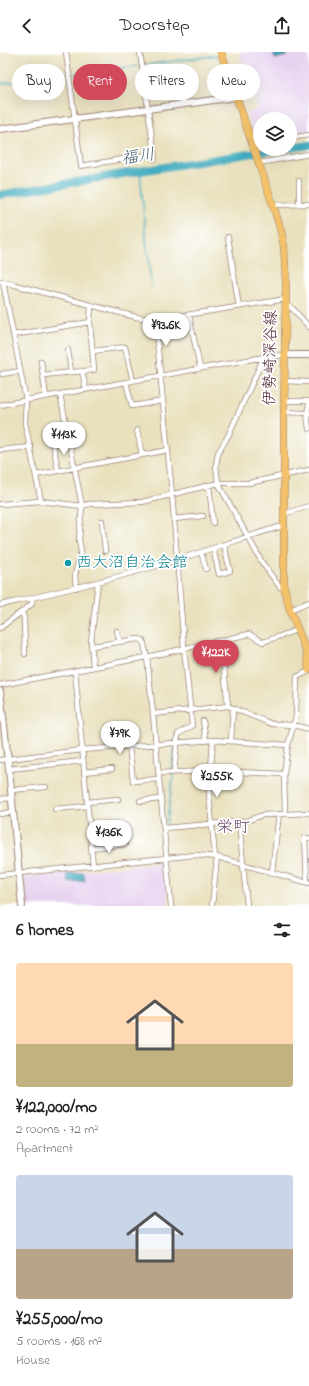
<!DOCTYPE html>
<html lang="en">
<head>
<meta charset="utf-8">
<style>
  body { margin:0; font-family:"Indie Flower","Klee One",sans-serif; background:#f2f2f2; color:#202124; height:100vh; display:flex; flex-direction:column; font-size:15px; white-space:nowrap }
  * { box-sizing:border-box; margin:0 }
  p { font-size:13px; color:#757577 }
  .icon { flex:none; width:22px; height:22px; fill:none; stroke:currentColor; stroke-width:2; stroke-linecap:round; stroke-linejoin:round }
  .map { position:relative; height:854px; overflow:hidden }
  .panel { display:flex; flex-direction:column; background:#fff; flex:1 }
  .panel>* { flex:none }
  .top-card { position:absolute; left:12px; top:12px; width:285px; height:36px; display:flex; gap:8px }
  .fabs { position:absolute; left:253px; top:60px; display:grid; gap:8px }
  .fabs a { display:grid; place-items:center; width:44px; height:44px; border-radius:50%; background:#fff; box-shadow:0 4px 16px #0002; font-size:20px }
  .price { position:absolute; translate:-50% -34px; padding:0 9px; border-radius:14px; background:#fff; color:#222; font-size:13px; line-height:26px; filter:drop-shadow(0 1px 2px #0008) }
  .price::after { content:''; position:absolute; left:50%; top:24px; width:12px; height:9px; margin-left:-6px; background:inherit; clip-path:polygon(0 0,100% 0,50% 100%) }
  .price.selected { background:#d1495b; color:#fff }
  ul { padding:0; list-style:none }
  li { display:grid; align-content:center; gap:8px; height:212px; padding:0 16px }
  li span { display:grid; place-items:center; height:124px; border-radius:4px; color:#555 }
  li>.icon { margin-inline-start:auto }
  span .icon { width:72px; height:72px; fill:#fffc; stroke-width:1 }
  li b { font-size:17px }
  h2 { display:flex; justify-content:space-between; align-items:center; height:48px; padding:0 16px; font-size:17px }
  .tag { padding:0 14px; border-radius:18px; background:#fff; box-shadow:0 4px 16px #0002; font-size:14px; line-height:36px }
  .tag.selected { background:#d1495b; color:#fff }
  header { display:flex; justify-content:space-between; align-items:center; height:52px; padding:0 16px; background:#fff; font-size:18px; font-weight:600 }
  .map>svg:first-child { display:block }
  .built { fill:#e7d2ef }
  .water { fill:#40abbf; stroke:#456575 }
  .lines { fill:none; stroke-linecap:round; stroke-linejoin:round }
  .stream { stroke:#40abbf; stroke-width:1.5 }
  .river { stroke:#40abbf; stroke-width:8 }
  .minor-casing { stroke:#9a8074; stroke-width:6 }
  .tertiary-casing { stroke:#9a8074; stroke-width:8 }
  .primary-casing { stroke:#9a8074; stroke-width:8 }
  .minor { stroke:#fff; stroke-width:4.5 }
  .tertiary { stroke:#fff; stroke-width:6 }
  .primary { stroke:#f4c26a; stroke-width:7 }
  .culture-dot { fill:#0f9aa8; stroke:#fff; stroke-width:1.5 }
  .labels { text-anchor:middle; dominant-baseline:central; stroke-width:3.5; stroke-linejoin:round; paint-order:stroke }
  .street-label { font-size:16px; fill:#4a1f2b; stroke:#fff }
  .culture-label { font-size:16px; fill:#0d838f; stroke:#fff; text-anchor:start }
  .water-label { font-size:17px; font-style:italic; fill:#465e6e; stroke:#fff }
  .neighbourhood-label { font-size:17px; fill:#6f4e6c; stroke:#fff }
</style>
</head>
<body>
<header><svg class="icon" aria-label="back" viewBox="0 0 24 24"><path d="M15 5l-7 7 7 7"/></svg>Doorstep<svg class="icon" aria-label="share" viewBox="0 0 24 24"><path d="M12 15V3M7 8l5-5 5 5M5 13v7h14v-7"/></svg></header>
<div class="map">
<svg width="309" height="854" viewBox="0 0 309 854">
  <rect width="100%" height="100%" fill="#fff"/>
  <filter id="ink" filterUnits="userSpaceOnUse"><feTurbulence type="fractalNoise" baseFrequency=".025" numOctaves="2"/><feDisplacementMap in="SourceGraphic" scale="8" xChannelSelector="R" yChannelSelector="G"/><feConvolveMatrix kernelMatrix="1 2 1 2 8 2 1 2 1" color-interpolation-filters="sRGB"/></filter>
  <filter id="wash" filterUnits="userSpaceOnUse"><feTurbulence type="fractalNoise" baseFrequency=".012" numOctaves="4" result="noise"/><feDisplacementMap in="SourceGraphic" scale="16" xChannelSelector="R" yChannelSelector="G"/><feGaussianBlur stdDeviation="0.9" result="paint"/><feColorMatrix in="noise" values="0 0 0 0 0 0 0 0 0 0 0 0 0 0 0 0 0 1.4 0 .05"/><feComposite in="paint" operator="in"/></filter>
  <g filter="url(#wash)">
    <rect width="100%" height="100%" fill="#e9e1be"/>
    <path class="built" d="M 239,0 L 309,0 L 309,79 L 290,82 L 290,67 L 260,67 L 260,83 L 254,83 L 246,61 L 258,57 Z
      M 164,810 L 169,854 L 26,854 L 23,825 Z"/>
    <path class="water" d="M 273,0 L 286,0 L 287,4 L 275,7 Z
      M 84,821 L 85,829 L 68,830 L 67,822 Z"/>
    <g class="lines">
      <path class="stream" d="M 145,13 L 213,4 L 217,5
        M 73,22 L 138,14
        M 0,32 L 65,23
        M 140,119 L 147,197
        M 148,200 L 151,234
        M 166,775 L 173,727 L 172,717 L 176,681 L 177,680"/>
      <path class="river" d="M 290,96 L 309,93
        M 0,143 L 140,119 L 280,97"/>
    </g>
  </g>
  <g filter="url(#ink)">
    <g class="lines">
      <g class="minor-casing">
        <path id="minor" d="M 66,0 L 81,114 L 154,102
          M 140,0 L 155,107
          M 290,86 L 309,83
          M 252,89 L 260,88
          M 259,111 L 309,102
          M 299,129 L 299,152
          M 273,153 L 309,152
          M 228,185 L 239,255
          M 0,229 L 136,265 L 155,268 L 286,247
          M 3,230 L 26,348 L 25,371 L 41,449
          M 286,253 L 293,257 L 309,275
          M 189,263 L 200,316
          M 155,268 L 172,442 L 184,596 L 192,674 L 178,682 L 174,720
          M 13,283 L 90,270
          M 68,298 L 71,320
          M 93,299 L 125,295 L 133,329
          M 264,305 L 228,384 L 218,401 L 216,413 L 218,431 L 263,512 L 280,535 L 284,535
          M 41,309 L 46,345
          M 82,319 L 86,338
          M 2,322 L 20,319
          M 43,323 L 94,318 L 90,270 L 91,253
          M 284,329 L 309,330
          M 126,330 L 132,354 L 163,349
          M 60,342 L 82,454 L 79,488 L 81,499 L 75,523 L 76,536
          M 284,349 L 309,349
          M 309,352 L 307,362 L 309,362
          M 0,353 L 264,305 L 285,303
          M 284,360 L 305,361 L 307,362 L 309,377
          M 53,392 L 58,418
          M 0,398 L 31,395
          M 142,403 L 168,398
          M 36,423 L 142,403 L 137,378
          M 209,433 L 213,471
          M 0,452 L 41,449 L 82,454 L 89,452 L 142,450 L 218,431 L 249,431 L 309,418
          M 284,462 L 309,454
          M 174,467 L 203,464
          M 102,469 L 105,499
          M 213,496 L 219,522 L 230,519 L 224,492
          M 201,500 L 206,517
          M 0,553 C 59,540 118,526 176,508 C 212,497 247,484 283,474
          M 290,558 L 309,550
          M 22,560 L 24,566 L 25,602
          M 0,576 L 32,552 L 32,546
          M 117,579 L 120,590
          M 221,589 L 228,654
          M 92,594 L 138,587 L 143,588 L 147,605 L 153,662 L 171,854
          M 93,615 L 91,589 L 98,530
          M 75,619 L 93,814
          M 0,633 L 147,605 L 249,582 L 263,590 L 297,578
          M 153,662 L 228,654 L 272,672 L 293,673 L 309,677
          M 203,669 L 206,689
          M 213,688 L 209,742 L 215,805
          M 231,689 L 233,656
          M 129,694 L 133,729 L 159,727
          M 0,708 L 82,698 L 213,688 L 288,693
          M 9,717 L 83,709
          M 84,720 L 112,717
          M 158,721 L 210,719 L 284,722
          M 11,738 L 46,735
          M 0,747 L 12,746
          M 140,749 L 161,747
          M 87,750 L 118,747
          M 55,757 L 87,754
          M 285,761 L 284,722 L 288,693 L 296,664 L 297,625 L 309,619
          M 0,762 L 13,760
          M 239,770 L 247,854
          M 89,776 L 110,774
          M 164,776 L 246,769 L 263,763 L 309,761
          M 91,796 L 125,792
          M 272,820 L 279,762
          M 0,823 L 195,803 L 217,805 L 309,831
          M 307,830 L 305,786 L 309,786
          M 212,854 L 217,805"/>
      </g>
      <g class="tertiary-casing">
        <path id="tertiary" d="M 0,77 L 236,45
          M 285,303 L 309,303
          M 0,639 L 9,717 L 22,854"/>
      </g>
      <g class="primary-casing">
        <path id="primary" d="M 221,0 L 273,153 L 281,179 L 284,194 L 286,230 L 284,360 L 284,535 L 290,558 L 307,602 L 309,618"/>
      </g>
      <use href="#minor" class="minor"/>
      <use href="#tertiary" class="tertiary"/>
      <use href="#primary" class="primary"/>
    </g>
  </g>
  <circle class="culture-dot" cx="68" cy="511" r="4"/>
  <g class="labels">
    <g class="street-label">
      <text transform="translate(271 306) rotate(-89)">伊勢崎深谷線</text>
    </g>
    <g class="culture-label">
      <text x="76" y="511">西大沼自治会館</text>
    </g>
    <g class="water-label">
      <text transform="translate(138 105) rotate(-9)">福川</text>
    </g>
    <g class="neighbourhood-label">
      <text x="233" y="775">栄町</text>
    </g>
  </g>
</svg>
<div class="fabs">
<a><svg class="icon" aria-label="layers" viewBox="0 0 24 24"><path d="M12 4l9 5-9 5-9-5zM3 14l9 5 9-5"/></svg></a>
</div>
<b class="price" style="left:166px;top:295px">¥93.6K</b>
<b class="price" style="left:64px;top:404px">¥113K</b>
<b class="price selected" style="left:216px;top:622px">¥122K</b>
<b class="price" style="left:120px;top:703px">¥79K</b>
<b class="price" style="left:217px;top:746px">¥255K</b>
<b class="price" style="left:109px;top:802px">¥136K</b>
<div class="top-card">
<a class="tag">Buy</a>
<a class="tag selected">Rent</a>
<a class="tag">Filters</a>
<a class="tag">New</a>
</div>
</div>
<section class="panel">
<h2>6 homes<svg class="icon" aria-label="filters" viewBox="0 0 24 24"><path d="M4 7h16M4 17h16"/><circle cx="9" cy="7" r="2"/><circle cx="15" cy="17" r="2"/></svg></h2>
<ul>
<li><span style="background:linear-gradient(#ffd9b3 65%,#c2b280 0)"><svg class="icon" aria-label="home" viewBox="0 0 24 24"><path d="M3 11l9-7 9 7M6 9v11h12V9"/></svg></span><div><b>¥122,000/mo</b><p>2 rooms · 72 m²</p><p>Apartment</p></div></li>
<li><span style="background:linear-gradient(#c9d6e8 60%,#b9a48a 0)"><svg class="icon" aria-label="home" viewBox="0 0 24 24"><path d="M3 11l9-7 9 7M6 9v11h12V9"/></svg></span><div><b>¥255,000/mo</b><p>5 rooms · 168 m²</p><p>House</p></div></li>
</ul>
</section>
</body>
</html>
